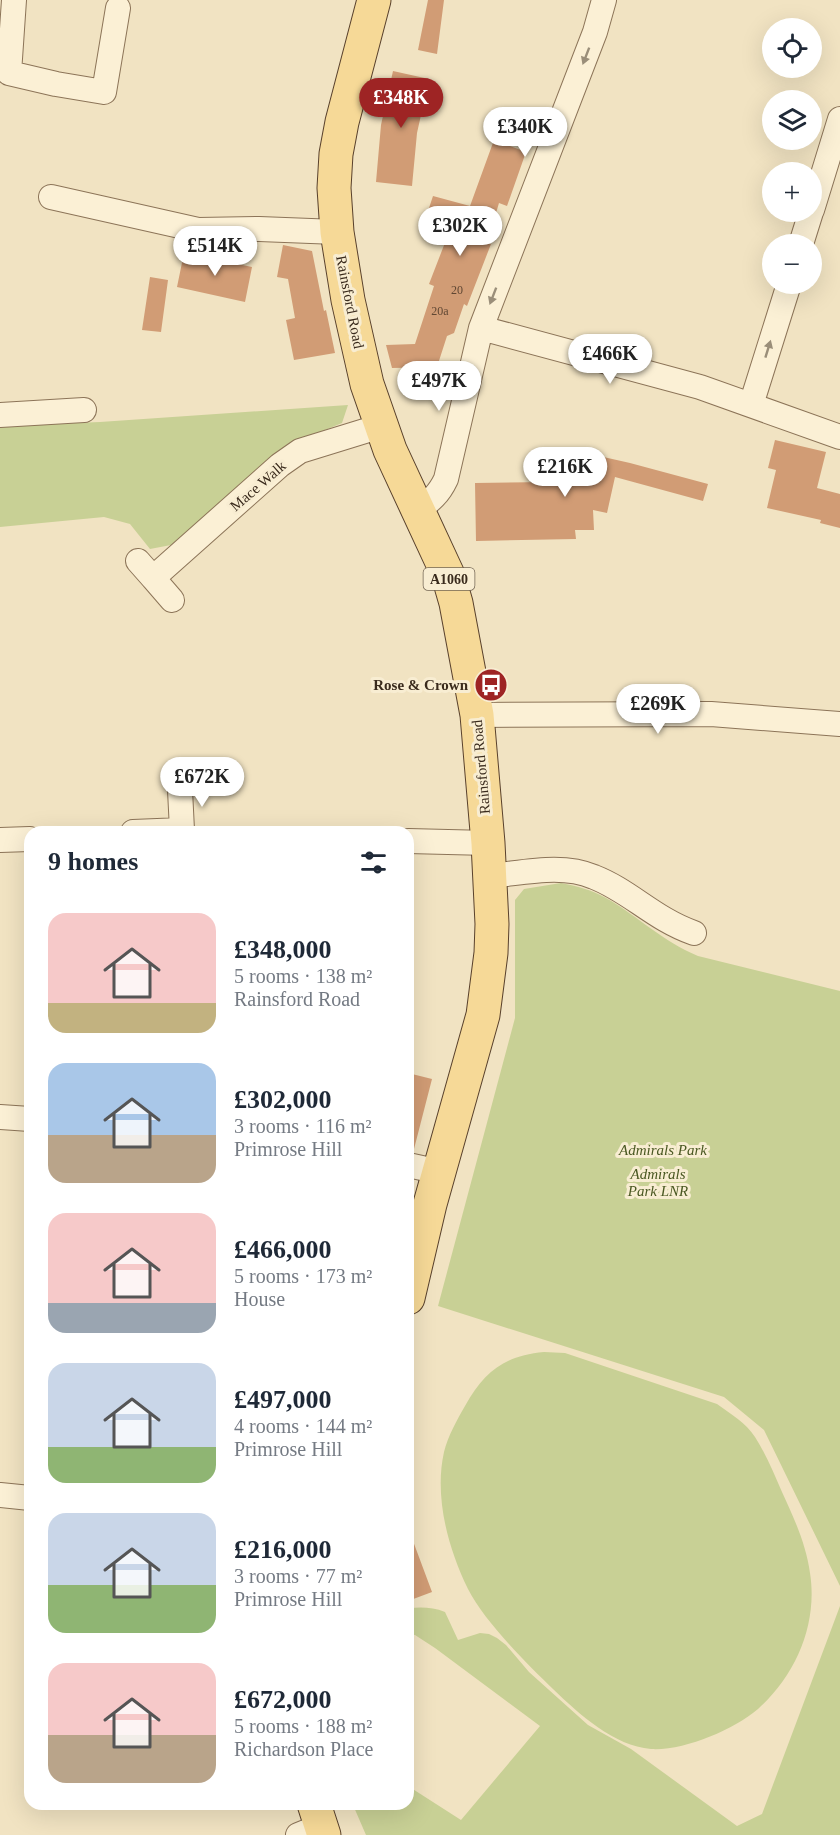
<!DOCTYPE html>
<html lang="en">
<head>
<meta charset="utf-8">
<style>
  body { margin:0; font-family:"Times New Roman",serif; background:#f6f6f7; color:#1f2937; height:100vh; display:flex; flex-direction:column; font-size:22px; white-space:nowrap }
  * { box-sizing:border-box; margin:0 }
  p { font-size:20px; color:#747a83 }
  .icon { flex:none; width:33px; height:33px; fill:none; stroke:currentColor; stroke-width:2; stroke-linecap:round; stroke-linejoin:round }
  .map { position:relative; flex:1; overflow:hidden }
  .panel { position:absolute; left:24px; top:826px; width:390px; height:984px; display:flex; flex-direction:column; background:#fff; border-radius:18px; box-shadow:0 6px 24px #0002 }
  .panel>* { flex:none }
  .buttons { position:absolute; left:762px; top:18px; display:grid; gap:12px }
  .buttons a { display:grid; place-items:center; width:60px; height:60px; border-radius:50%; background:#fff; box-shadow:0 6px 24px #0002; font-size:30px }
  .price { position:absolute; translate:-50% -51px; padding:0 14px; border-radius:21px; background:#fff; color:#222; font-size:20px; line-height:39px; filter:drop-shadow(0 2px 3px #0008) }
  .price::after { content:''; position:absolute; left:50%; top:36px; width:18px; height:14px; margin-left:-9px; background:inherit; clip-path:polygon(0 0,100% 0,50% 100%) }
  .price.active { background:#9e2424; color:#fff }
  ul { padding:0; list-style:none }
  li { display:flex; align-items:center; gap:18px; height:150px; padding:0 24px }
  li span { display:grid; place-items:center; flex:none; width:168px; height:120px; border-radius:18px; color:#555 }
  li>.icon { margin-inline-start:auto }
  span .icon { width:72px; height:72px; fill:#fffc; stroke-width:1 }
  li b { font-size:26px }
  h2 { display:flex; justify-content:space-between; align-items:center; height:72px; padding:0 24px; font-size:26px }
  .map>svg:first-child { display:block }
  .green { fill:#c8d095 }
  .building { fill:#d19c75 }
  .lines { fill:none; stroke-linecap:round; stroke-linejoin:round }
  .street-casing { stroke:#8c7458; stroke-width:26 }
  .primary-casing { stroke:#59412c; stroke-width:35 }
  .street { stroke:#fbf0d5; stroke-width:24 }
  .primary { stroke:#f6d997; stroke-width:33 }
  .oneway { fill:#9a8e79 }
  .labels { text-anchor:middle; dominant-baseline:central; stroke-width:6; stroke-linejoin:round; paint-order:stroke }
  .number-label { font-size:12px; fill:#604733 }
  .shield { fill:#f8edd2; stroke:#736553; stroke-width:1.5 }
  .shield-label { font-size:14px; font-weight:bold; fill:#3a2b1d }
  .street-label { font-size:15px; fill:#3a2b1d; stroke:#f8edd2 }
  .poi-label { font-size:15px; font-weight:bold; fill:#3a2b1d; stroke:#f8edd2; text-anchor:end }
  .park-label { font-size:15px; font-style:italic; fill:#4a5822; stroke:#f8edd2 }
</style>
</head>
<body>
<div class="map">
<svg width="840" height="1835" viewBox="0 0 840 1835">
  <rect width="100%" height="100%" fill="#f1e3c2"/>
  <path class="green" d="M 348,405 L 342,423 L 289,445 L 171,545 L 150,549 L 130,524 L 104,517 L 0,527 L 0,426 L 100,422 Z
    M 561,883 C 577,886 592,890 606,898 C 639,917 662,941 698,956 L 840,991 L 840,1586 L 764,1430 L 724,1397 L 438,1306 L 515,1018 L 515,900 L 524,889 Z
    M 544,1352 L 565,1353 L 717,1404 C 731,1414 746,1423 755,1437 C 766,1454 774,1474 782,1492 C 794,1518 806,1544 810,1573 C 818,1624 796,1675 758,1709 C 733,1730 684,1751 651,1749 C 614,1746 579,1714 553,1689 C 527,1664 484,1621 468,1589 C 448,1548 434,1497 444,1452 C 448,1436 457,1420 465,1406 C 485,1371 504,1356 544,1352 Z
    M 840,1606 L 840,1835 L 366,1835 L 353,1805 L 408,1804 L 408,1786 L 461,1820 L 540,1726 L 435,1648 L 415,1635 L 408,1634 L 409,1608 C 422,1607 433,1607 445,1612 L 458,1640 L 480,1633 L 489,1634 L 497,1638 L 506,1645 L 529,1672 L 588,1725 L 631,1749 L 737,1826 L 762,1814 Z"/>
  <path class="building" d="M 428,0 L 444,0 L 437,54 L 418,50 Z
    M 393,71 L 429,79 L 417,133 L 412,186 L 376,182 L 381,125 Z
    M 494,140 L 526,152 L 507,206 L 499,203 L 487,243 L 491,244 L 467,306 L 464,304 L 454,333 L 447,336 L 437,367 L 392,368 L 386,345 L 415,344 L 434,286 L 429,284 L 453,222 L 427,214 L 433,196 L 470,206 Z
    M 283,245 L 312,251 L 324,311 L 326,310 L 335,353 L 294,360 L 286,320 L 295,318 L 288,279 L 277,277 Z
    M 184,253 L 252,267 L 245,302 L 177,287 Z
    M 150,277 L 168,280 L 161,332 L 142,330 Z
    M 775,440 L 826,452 L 817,488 L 840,494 L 840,528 L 820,523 L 821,520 L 767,508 L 776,470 L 768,468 Z
    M 559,447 L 630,463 L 708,484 L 703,501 L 615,477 L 607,513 L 593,510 L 594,530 L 575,530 L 576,539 L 476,541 L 475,483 L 551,482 Z
    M 408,1073 L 432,1079 L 414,1149 L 408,1149 Z
    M 408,1533 L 410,1533 L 432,1592 L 408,1601 Z"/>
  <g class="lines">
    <g class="street-casing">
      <path id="street" d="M 14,0 L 9,73 L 56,84 L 104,92 L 118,8
        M 51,197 L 198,230 L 259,229 L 337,232
        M 812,210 L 840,119
        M 801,244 L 811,212
        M 481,328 L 700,387 L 840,437
        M 751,405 L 789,284
        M 0,415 L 84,410
        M 417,510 C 431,501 439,494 446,479 L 481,328 L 595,32 L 604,0
        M 138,561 L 153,578 L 280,465 L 300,451 L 381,426
        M 153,578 L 172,600
        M 477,715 L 711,714 L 840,724
        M 180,790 L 182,830
        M 133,832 L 182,830 L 183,832
        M 0,840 L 30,839
        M 408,841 L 488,843
        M 489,876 C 523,873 562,863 594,877 C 630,891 654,919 694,933
        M 0,1117 L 30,1119
        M 408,1165 L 440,1172
        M 0,1495 L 30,1498
        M 298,1835 L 320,1826"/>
    </g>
    <g class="primary-casing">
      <path id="primary" d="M 374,0 L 342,122 L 336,154 L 334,188 L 337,232 L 348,300 L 367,384 L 390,450 L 448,575 L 456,603 L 477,715 L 488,843 L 492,924 L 491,953 L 483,1015 L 430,1204 L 408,1298
        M 314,1804 L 324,1835"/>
    </g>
    <use href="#street" class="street"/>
    <use href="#primary" class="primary"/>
  </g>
  <defs><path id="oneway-solid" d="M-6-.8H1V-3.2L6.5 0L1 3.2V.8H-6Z" transform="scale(1.5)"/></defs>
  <g class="oneway">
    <use href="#oneway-solid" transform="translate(586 56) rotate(111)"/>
    <use href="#oneway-solid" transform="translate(493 296) rotate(111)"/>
    <use href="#oneway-solid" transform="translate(768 349) rotate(-73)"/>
  </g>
  <defs>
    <g id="bus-disc" transform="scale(1.725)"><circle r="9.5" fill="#9e2424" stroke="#f8edd2"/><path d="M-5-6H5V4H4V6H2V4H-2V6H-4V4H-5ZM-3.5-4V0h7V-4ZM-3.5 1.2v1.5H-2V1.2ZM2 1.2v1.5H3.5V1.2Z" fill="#fff"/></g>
  </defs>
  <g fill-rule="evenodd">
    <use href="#bus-disc" x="491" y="685"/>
  </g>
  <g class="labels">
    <g class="number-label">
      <text x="457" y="290">20</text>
      <text x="440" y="311">20a</text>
    </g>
    <rect class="shield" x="423.5" y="568" width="51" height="22" rx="4.5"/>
    <g class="shield-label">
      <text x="449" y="579">A1060</text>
    </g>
    <g class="street-label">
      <text transform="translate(350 302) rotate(79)">Rainsford Road</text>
      <text transform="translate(258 486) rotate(-41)">Mace Walk</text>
      <text transform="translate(481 767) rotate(-95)">Rainsford Road</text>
    </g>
    <g class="poi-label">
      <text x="468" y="685">Rose &amp; Crown</text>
    </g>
    <g class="park-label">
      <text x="663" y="1150">Admirals Park</text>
      <text x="658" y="1174">Admirals<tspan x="658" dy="17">Park LNR</tspan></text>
    </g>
  </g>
</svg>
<div class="buttons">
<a><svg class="icon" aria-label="locate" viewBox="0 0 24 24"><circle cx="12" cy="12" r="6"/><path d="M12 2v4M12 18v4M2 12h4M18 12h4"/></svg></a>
<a><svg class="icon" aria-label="layers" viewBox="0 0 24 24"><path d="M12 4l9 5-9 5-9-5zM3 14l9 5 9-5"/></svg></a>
<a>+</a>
<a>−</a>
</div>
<b class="price active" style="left:401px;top:129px">£348K</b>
<b class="price" style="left:525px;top:158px">£340K</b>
<b class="price" style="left:460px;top:257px">£302K</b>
<b class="price" style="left:215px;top:277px">£514K</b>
<b class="price" style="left:610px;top:385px">£466K</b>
<b class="price" style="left:439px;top:412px">£497K</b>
<b class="price" style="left:565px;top:498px">£216K</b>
<b class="price" style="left:658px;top:735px">£269K</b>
<b class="price" style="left:202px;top:808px">£672K</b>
<section class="panel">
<h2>9 homes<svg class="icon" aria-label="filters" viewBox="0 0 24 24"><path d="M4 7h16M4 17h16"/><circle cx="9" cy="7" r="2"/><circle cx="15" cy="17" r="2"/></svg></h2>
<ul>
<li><span style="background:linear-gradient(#f6c9c9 75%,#c2b280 0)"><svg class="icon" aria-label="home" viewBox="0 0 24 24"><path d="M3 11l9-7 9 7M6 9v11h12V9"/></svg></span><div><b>£348,000</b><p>5 rooms · 138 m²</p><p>Rainsford Road</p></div></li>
<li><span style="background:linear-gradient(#a9c7e8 60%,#b9a48a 0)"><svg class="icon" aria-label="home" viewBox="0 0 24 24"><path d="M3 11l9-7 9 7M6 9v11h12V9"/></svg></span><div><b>£302,000</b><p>3 rooms · 116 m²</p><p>Primrose Hill</p></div></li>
<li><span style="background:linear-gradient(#f6c9c9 75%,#9aa5b1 0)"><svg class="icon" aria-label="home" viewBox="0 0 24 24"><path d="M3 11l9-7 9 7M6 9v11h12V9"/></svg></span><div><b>£466,000</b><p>5 rooms · 173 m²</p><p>House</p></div></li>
<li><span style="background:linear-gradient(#c9d6e8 70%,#8fb573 0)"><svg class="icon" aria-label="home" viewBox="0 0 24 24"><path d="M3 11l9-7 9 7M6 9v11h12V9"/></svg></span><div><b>£497,000</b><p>4 rooms · 144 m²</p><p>Primrose Hill</p></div></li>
<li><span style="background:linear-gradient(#c9d6e8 60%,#8fb573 0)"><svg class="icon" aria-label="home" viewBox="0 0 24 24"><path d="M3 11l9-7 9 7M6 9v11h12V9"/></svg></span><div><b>£216,000</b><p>3 rooms · 77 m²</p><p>Primrose Hill</p></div></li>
<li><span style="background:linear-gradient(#f6c9c9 60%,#b9a48a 0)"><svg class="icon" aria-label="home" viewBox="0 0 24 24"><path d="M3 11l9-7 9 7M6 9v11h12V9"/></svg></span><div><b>£672,000</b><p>5 rooms · 188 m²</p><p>Richardson Place</p></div></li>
</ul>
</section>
</div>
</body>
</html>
